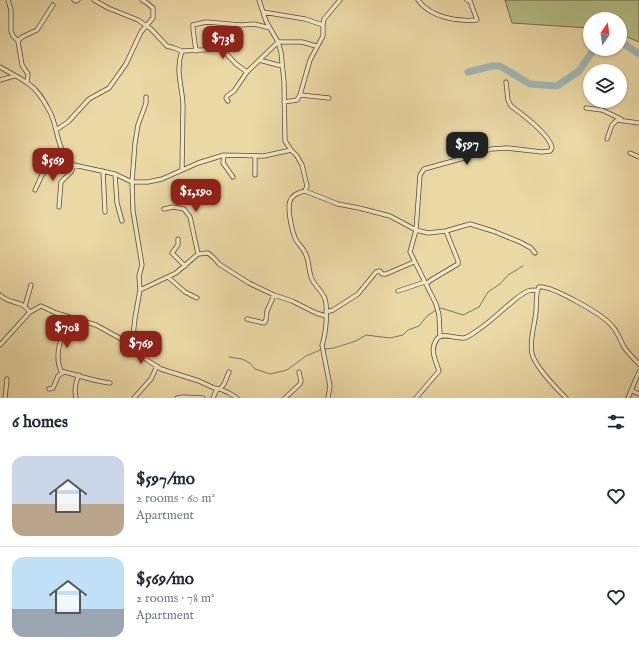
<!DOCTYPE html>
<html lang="en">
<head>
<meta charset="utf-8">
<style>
  body { margin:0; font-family:"IM FELL English",serif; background:#f6f6f7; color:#1f2937; height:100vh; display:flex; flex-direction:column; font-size:15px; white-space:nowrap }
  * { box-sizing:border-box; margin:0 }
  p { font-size:13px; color:#747a83 }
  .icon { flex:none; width:22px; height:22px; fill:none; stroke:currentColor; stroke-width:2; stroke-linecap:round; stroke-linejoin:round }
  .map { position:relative; height:398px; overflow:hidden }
  .panel { display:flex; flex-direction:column; background:#fff; flex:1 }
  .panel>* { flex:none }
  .needle { width:26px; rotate:13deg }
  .fabs { position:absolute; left:583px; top:12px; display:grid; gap:8px }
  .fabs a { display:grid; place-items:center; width:44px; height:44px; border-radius:50%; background:#fff; box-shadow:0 1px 3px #0004; font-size:20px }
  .price { position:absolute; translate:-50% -34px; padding:0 9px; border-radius:8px; background:#8f2418; color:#fff; font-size:13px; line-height:26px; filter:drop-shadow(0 1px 2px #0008) }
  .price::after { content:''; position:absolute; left:50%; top:24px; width:12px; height:9px; margin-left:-6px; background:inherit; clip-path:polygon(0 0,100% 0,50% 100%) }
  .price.selected { background:#222; color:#fff }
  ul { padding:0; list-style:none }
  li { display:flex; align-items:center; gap:12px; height:100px; padding:0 12px }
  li+li { border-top:1px solid #e0e1e3 }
  li span { display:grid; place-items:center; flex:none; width:112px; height:80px; border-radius:12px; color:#555 }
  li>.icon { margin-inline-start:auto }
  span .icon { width:48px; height:48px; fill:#fffc; stroke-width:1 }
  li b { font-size:17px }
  h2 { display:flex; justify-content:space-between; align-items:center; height:48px; padding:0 12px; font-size:17px }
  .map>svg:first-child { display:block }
  .green { fill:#b5bf88; stroke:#706d4e }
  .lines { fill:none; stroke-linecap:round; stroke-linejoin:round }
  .stream { stroke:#707873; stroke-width:1 }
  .river { stroke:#9eb6b3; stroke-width:7 }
  .minor-casing { stroke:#5c4a38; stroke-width:5 }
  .minor { stroke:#f1e6c4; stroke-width:3.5 }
</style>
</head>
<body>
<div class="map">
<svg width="639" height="398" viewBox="0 0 639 398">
  <rect width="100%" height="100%" fill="#ead8a5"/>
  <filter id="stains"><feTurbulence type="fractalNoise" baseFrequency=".005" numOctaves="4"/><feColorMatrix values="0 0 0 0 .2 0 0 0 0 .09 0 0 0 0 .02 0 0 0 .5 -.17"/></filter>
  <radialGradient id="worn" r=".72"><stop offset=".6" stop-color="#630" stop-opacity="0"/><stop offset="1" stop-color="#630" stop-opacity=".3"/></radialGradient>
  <path class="green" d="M 505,0 L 639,0 L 639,42 L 620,34 L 620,19 L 590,19 L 590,28 L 512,23 Z"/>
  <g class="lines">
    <path class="stream" d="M 439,309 L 441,308 L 463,315 L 479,307 L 488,292 L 500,284 L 508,275 L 523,266
      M 325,349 L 334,348 L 356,341 L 366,335 L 390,338 L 403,335 L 408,330 L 419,326 L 427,316 L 436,310
      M 229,357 L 242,359 L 250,363 L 255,369 L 270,374 L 287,370 L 306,356 L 320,350"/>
    <path class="river" d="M 620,41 L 639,54
      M 468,72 L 492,66 L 500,66 L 530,84 L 557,86 L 579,71 L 594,49"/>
    <g class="minor-casing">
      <path id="minor" d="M 8,0 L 11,10 L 11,31 L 13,36 L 18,41 L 22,65 L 28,74 L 27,83
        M 74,0 L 76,1 L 78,0
        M 94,0 L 108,8 L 138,20 L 151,29 L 167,46 L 174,48 L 182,51 L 222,49 L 236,64 L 247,72
        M 259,0 L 266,21 L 278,42 L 281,52 L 284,82 L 285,141 L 291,150 L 297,156 L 302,165 L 307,186 L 305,191
        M 418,0 C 430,17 457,22 477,20 L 470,1 L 467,0
        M 263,12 L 305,19 L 323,25
        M 18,41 L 22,37 L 37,30 L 53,5
        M 196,51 L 193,29 L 193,25 L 206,22 L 241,25 L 254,24 L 270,28
        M 259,60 L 282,66
        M 0,67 C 10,73 21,78 30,85 C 39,91 45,103 50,112 C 59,130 56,152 74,165 L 115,174 L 132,182 L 148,182 L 162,179 L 198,163 L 224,155 L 264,156 L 291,150
        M 0,80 L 14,76
        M 300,95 L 329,98
        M 228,101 L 226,98 L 227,96 L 234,91 L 247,72 L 278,42 L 302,42 L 316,46
        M 284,102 L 297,100 L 300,95 L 310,60 L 323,36 L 323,25 L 324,19 L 340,0
        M 586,108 L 602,110 L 621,119
        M 56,130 L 68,122 L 89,99 L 109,88 L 126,64 L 141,32 L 153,18 L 153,8 L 147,3 L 142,0
        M 607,139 L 612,125 L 617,120 L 639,123
        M 630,153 L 639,157
        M 224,155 L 223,163 L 233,177
        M 182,170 L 183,105 C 182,85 175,70 182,51
        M 103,171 L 105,212
        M 115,174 L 117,203 L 122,221
        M 255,175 L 255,156
        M 35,190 L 42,175 L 62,152
        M 59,207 L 61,182 L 71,172 L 74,165
        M 164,209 L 173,207 L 184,209 L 190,217 L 198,254
        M 178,239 L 178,245 L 172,253 L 185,266
        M 168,277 L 185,292 L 197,298
        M 426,284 L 431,280 L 458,264 L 458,261 L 446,231
        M 140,290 L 176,273 L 198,254 L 208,253 L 214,258 L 219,264 L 249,283 L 274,295 L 292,301 L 316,313 L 326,316
        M 398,291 L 425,282
        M 0,295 C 11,305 20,299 30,312 L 0,345
        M 25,306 L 31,285
        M 30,312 L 41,306 L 56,313 L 96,325 L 132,345 L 147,360 L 161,369 L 199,381 L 214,388 L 220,389 L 229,393 L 237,398
        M 326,312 L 333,310 L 358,294 L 376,272 L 380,271 L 382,274 L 386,274 L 414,262
        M 69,317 C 63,334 53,353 61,371 C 77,375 93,381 110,383
        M 247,319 L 264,323 L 266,320 L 267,311 L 274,295
        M 440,336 L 439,315 L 436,304 L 410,252 L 416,230 L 420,175 L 424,169 L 464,158 L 491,149 L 507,148 L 542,152 L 550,151 L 552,148 C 550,135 522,114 511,106 L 508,100 L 506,82
        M 132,345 L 135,318 L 140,290 L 139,276 L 142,265 L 133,211 L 132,182 L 135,143 L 138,125 L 146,103 L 146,97
        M 49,389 L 53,388 L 58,376 L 64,372
        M 220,389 L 224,384 L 229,372
        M 632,391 L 639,394
        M 5,398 L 7,379
        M 76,398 C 74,390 75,383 79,375
        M 134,398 L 151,379 L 157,366
        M 177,398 L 183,397 L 203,398
        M 213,398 L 217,389
        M 285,398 L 300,384 L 301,381 L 299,372
        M 328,398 L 330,386 L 322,345 C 326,334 328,310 325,299 C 323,292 316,287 313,281 C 308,273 310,264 306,255 C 304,249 299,245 296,240 C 292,232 287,209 290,201 C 292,195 300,192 305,191 L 338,204 L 359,208 L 390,216 L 416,230 L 428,233 L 446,231 L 470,224 L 493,231 L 520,242 L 531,248 L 535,253
        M 416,398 L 439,371 C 436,361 429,350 437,339 C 442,332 457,339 464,338 C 468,337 471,335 475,332 C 486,325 496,316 506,307 C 513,302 520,294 528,291 C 531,290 534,290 537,290
        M 566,398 C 556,388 536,368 532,354 C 529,340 535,325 536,311 C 537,303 535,293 539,287 C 551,285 604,315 612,326 C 618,332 620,340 624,347 C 628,353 634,359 639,364
        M 628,398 L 639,372"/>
    </g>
    <use href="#minor" class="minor"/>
  </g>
  <rect width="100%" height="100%" filter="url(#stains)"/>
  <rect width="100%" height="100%" fill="url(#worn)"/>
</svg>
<div class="fabs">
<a><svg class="needle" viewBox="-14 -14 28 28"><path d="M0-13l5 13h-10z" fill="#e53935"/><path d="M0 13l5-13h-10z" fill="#747a83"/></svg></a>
<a><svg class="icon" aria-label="layers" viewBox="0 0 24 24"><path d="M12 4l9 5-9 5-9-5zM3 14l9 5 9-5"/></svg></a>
</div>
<b class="price" style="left:223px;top:60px">$738</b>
<b class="price selected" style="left:467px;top:166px">$597</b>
<b class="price" style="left:53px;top:182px">$569</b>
<b class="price" style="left:196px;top:213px">$1,190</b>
<b class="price" style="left:67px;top:349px">$708</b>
<b class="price" style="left:141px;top:365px">$769</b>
</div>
<section class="panel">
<h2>6 homes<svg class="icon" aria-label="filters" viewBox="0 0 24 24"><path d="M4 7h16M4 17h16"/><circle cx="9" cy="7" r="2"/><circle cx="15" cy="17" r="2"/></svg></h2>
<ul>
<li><span style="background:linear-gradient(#c9d6e8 60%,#b9a48a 0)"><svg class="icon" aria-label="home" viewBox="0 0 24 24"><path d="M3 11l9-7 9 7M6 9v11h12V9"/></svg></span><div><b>$597/mo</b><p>2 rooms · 60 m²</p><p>Apartment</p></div><svg class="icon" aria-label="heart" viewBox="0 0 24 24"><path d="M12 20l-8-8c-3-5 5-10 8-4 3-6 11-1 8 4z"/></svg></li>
<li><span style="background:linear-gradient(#bfe0f5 65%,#9aa5b1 0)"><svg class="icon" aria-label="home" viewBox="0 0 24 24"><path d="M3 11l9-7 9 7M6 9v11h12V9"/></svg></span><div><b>$569/mo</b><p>2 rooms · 78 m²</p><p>Apartment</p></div><svg class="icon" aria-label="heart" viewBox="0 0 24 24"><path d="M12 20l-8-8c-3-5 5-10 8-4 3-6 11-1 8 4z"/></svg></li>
</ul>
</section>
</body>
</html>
